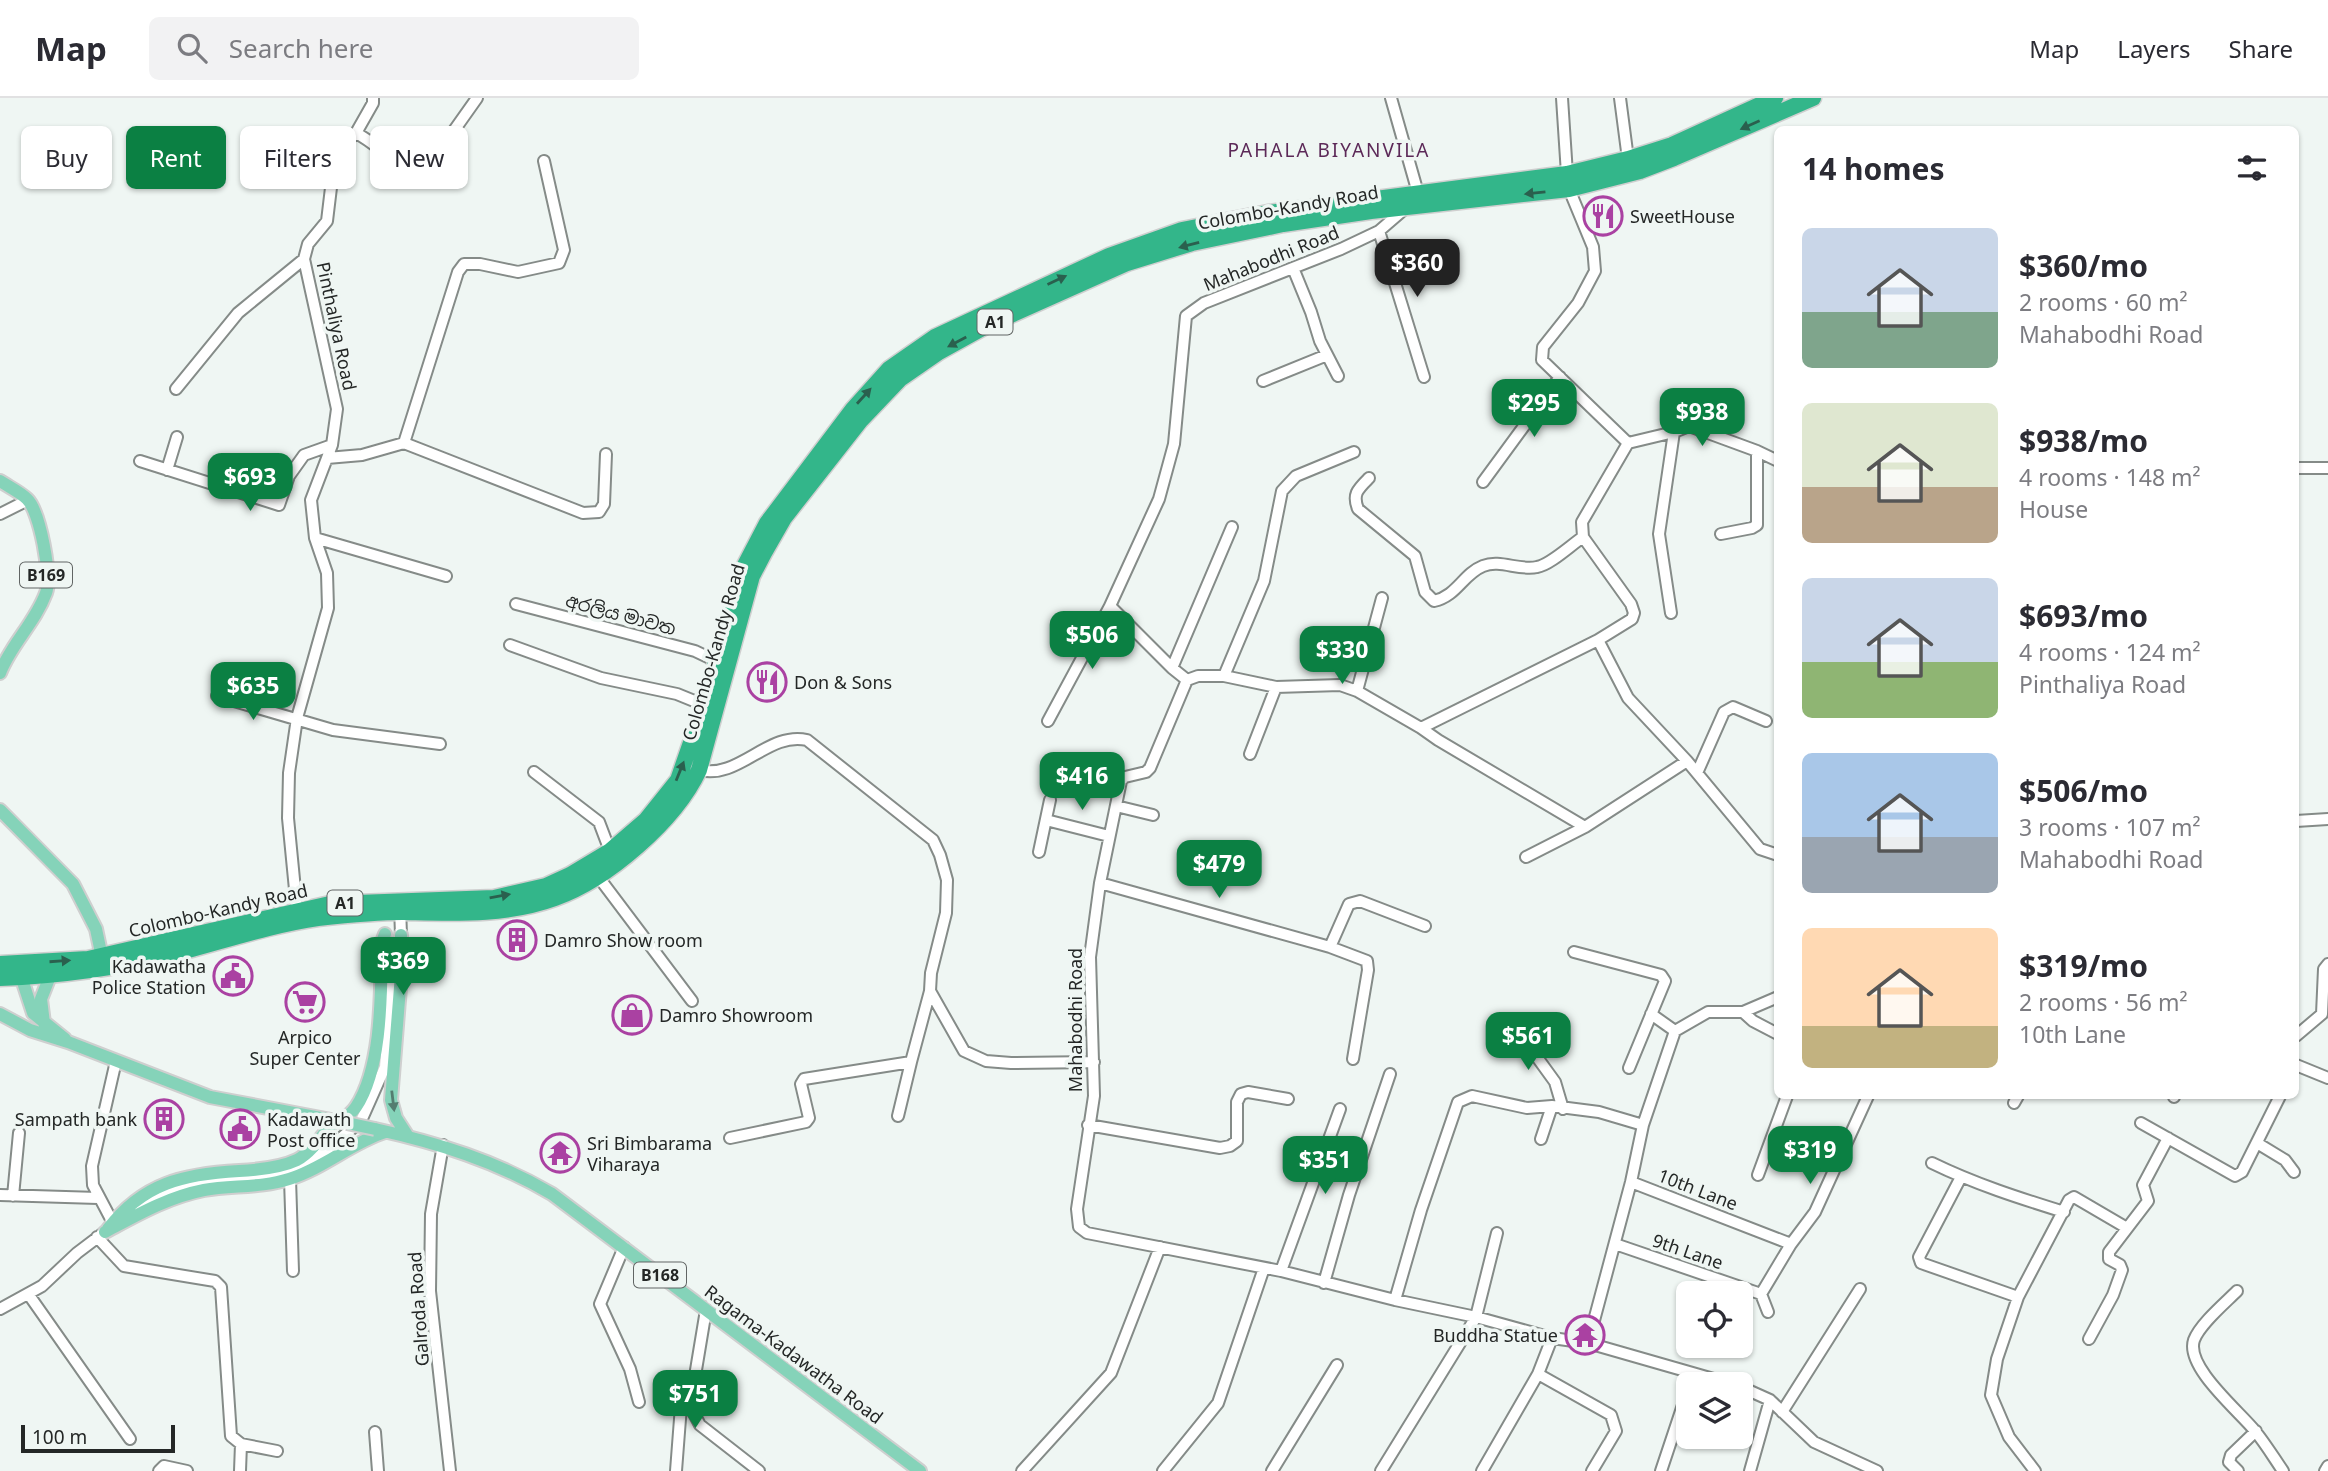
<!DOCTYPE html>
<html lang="en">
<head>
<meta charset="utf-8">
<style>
  body { margin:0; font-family:"Noto Sans","Noto Sans Sinhala",sans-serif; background:#f2f2f3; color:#2b2b33; height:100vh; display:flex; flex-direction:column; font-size:26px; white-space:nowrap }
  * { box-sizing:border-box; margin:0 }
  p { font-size:23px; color:#7c7c81 }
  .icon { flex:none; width:38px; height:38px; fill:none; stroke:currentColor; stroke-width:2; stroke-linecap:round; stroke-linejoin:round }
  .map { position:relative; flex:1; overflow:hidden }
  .panel { position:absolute; left:1774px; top:28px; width:525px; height:973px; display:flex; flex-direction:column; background:#fff; border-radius:10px; box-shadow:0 2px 5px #0004 }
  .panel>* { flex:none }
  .hud { position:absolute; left:21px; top:28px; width:665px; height:63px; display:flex; gap:14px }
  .tools { position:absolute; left:1676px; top:1183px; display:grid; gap:14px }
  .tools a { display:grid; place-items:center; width:77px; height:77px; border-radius:10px; background:#fff; box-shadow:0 2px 5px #0004; font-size:35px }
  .scale { position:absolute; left:21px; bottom:18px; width:154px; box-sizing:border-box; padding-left:7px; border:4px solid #242726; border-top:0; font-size:19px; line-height:24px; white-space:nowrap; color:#242726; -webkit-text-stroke:5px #eff6f3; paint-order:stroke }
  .price { position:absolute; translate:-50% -60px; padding:0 16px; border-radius:14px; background:#0b8043; color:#fff; font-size:23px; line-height:46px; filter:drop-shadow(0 2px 4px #0008) }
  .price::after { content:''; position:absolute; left:50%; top:42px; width:21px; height:16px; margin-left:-10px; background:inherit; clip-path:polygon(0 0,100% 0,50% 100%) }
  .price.on { background:#222; color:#fff }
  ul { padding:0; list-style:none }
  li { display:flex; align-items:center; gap:21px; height:175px; padding:0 28px }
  li span { display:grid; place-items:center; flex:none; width:196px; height:140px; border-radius:10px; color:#555 }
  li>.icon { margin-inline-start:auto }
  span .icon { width:84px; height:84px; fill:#fffc; stroke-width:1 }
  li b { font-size:30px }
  h2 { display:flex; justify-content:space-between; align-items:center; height:84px; padding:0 28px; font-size:30px }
  .chip { padding:0 24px; border-radius:10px; background:#fff; box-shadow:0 2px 5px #0004; font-size:24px; line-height:63px }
  .chip.on { background:#0b8043; color:#fff }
  header { display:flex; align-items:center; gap:42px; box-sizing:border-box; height:98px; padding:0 35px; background:#fff; border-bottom:2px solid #e1e1e2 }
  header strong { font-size:33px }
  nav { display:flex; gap:38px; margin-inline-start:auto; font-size:24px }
  .search { width:490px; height:63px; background:#f2f2f3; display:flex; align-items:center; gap:18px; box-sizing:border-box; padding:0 24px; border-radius:10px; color:#7c7c81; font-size:26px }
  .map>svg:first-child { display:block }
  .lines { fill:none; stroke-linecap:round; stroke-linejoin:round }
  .minor-casing { stroke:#858b88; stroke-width:14 }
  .major-casing { stroke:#cfcfcf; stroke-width:16 }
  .highway-casing { stroke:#cfcfcf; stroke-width:19 }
  .minor { stroke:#fff; stroke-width:10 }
  .major { stroke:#85d3b9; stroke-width:12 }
  .highway { stroke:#33b68a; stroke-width:16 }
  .major-bridge-casing { stroke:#cfcfcf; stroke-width:16; stroke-linecap:butt }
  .major-bridge { stroke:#85d3b9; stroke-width:12 }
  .oneway { fill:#2a604e }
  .oneway2 { fill:#547d70 }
  .labels { text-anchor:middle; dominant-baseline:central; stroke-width:7; stroke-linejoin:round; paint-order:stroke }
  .shield { fill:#eff6f3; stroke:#616564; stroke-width:2 }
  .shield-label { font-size:16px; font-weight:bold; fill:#242726 }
  .street-label { font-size:18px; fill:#242726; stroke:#eff6f3 }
  .poi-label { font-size:18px; fill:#242726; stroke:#eff6f3; text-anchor:start }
  .neighbourhood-label { font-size:19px; letter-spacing:2px; fill:#5c2958; stroke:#eff6f3 }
</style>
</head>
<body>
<header>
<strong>Map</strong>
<div class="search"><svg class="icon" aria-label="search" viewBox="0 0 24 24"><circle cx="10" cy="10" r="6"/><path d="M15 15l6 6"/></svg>Search here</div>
<nav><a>Map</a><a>Layers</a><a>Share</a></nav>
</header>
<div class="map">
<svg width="2328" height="1373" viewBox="0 0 2328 1373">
  <rect width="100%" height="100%" fill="#eff6f3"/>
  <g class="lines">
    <g class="minor-casing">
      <path id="minor" d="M 1391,0 L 1420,102
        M 1562,0 L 1567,76
        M 1620,0 L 1628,61
        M 356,35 L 373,5 L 373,0
        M 1569,91 L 1593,149 L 1595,173 L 1578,205 L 1543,249 L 1542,262 L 1628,345 L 1582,424 L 1583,439 L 1631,506 L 1634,515 L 1632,521 L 1598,542 L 1628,600 L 1687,663 L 1760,751 L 1778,757
        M 1408,108 L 1379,133 L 1341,151 L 1204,205 L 1186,218 L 1174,346 L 1159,401 L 1110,508 L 1172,570 L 1187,582 L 1150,670 L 1146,674 L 1125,679 L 1121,683 L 1100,785 L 1090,859 L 1094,998 L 1077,1111 L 1079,1129 L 1087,1135 L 1281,1173 L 1395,1202 L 1476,1219 L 1552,1240
        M 1379,133 L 1424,279
        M 1293,170 L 1311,214 L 1320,243 L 1338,278
        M 1263,283 L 1327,257
        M 176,291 L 238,215 L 304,161
        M 404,345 L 583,415 L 599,414 L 604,406 L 606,356
        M 1628,345 L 1674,334 L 1689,328 L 1757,353 L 1778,363
        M 327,360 L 362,357 L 404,345 L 458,174 L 464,166 L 480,166 L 518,174 L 559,165 L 564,152 L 544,63
        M 140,363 L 279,407 L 289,378 L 304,357 L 332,347
        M 2296,370 L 2328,370
        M 167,372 L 177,339
        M 1369,380 C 1358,391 1352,396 1358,411 L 1415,458 L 1425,494 L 1434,503 C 1457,498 1463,476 1483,468 C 1500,461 1519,473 1537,469 C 1550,467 1571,447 1583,439
        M 1483,384 L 1560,279
        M 0,416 L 28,402
        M 1721,436 L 1752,430 L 1757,427 L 1757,353
        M 315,440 L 446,478
        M 1382,500 L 1357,593 L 1421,630
        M 516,506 L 695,553 L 716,563
        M 1671,515 L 1659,436 L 1674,334
        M 510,547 L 601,580 L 677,596 L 704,607
        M 1172,570 L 1232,429
        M 1224,578 L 1276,589 L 1340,587 L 1357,593
        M 1187,582 L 1198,578 L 1224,578 L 1264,483 L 1282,393 L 1296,378 L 1354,354
        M 217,598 L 333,632 L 440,646
        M 1048,623 L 1110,508
        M 1250,656 L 1276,589
        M 699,672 C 739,682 768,633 807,642 L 933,742 L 940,757 L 947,782 L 946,815 L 931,875 L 930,893 L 964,953 L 986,963 L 1011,965 L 1094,964
        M 534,674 L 599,724 L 610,753
        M 1697,675 L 1724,614 L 1733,609 L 1766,623
        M 1116,708 L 1153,717
        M 1046,722 L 1109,738
        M 2296,723 L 2328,721
        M 1585,729 L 1438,642 L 1421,630 L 1598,542
        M 1039,754 L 1050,702
        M 1526,759 L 1585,729 L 1687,663
        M 597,777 L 692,903
        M 1100,785 L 1330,849
        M 297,812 L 288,720 L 289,675 L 297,620 L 328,510 L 327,475 L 315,440 L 311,402 L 332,347 L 337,311 L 304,161 L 308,146 L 327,123 L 333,73 L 347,43 L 356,35 C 379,47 395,68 420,74 L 431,65 L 477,0
        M 1574,854 L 1661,877 L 1665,883 L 1629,970
        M 1743,914 L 1753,923 L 1778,936
        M 1651,916 L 1675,933
        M 1513,926 L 1555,984 L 1563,1011
        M 2296,938 L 2322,916 L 2324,871 L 2328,866
        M 1353,961 L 1368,872 L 1367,863 L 1330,849 L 1349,806 L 1360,803 L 1425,828
        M 2296,967 L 2328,980
        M 2174,999 L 2174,998
        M 2014,1005 L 2018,998
        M 898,1018 L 911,964
        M 2141,1025 L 2235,1078 L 2242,1074 L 2280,998
        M 1088,1027 L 1220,1050 L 1230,1048 L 1237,1043 L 1237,1004 L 1241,996 L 1248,994 L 1288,1001
        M 730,1040 L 806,1024 L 809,1020 L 801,986 L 804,981 L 911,964 L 930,893
        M 1541,1041 L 1552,1008
        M 2257,1045 L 2285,1062 L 2294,1074
        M 443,1047 L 431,1116 L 430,1193 L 450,1373
        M 1932,1065 C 1975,1086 2019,1100 2064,1114
        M 1758,1077 L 1787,998
        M 1961,1079 L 1919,1159 L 1921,1165 L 2018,1199
        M 290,1081 L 293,1173
        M 1631,1084 L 1791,1146
        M 0,1097 L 98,1100
        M 13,1098 L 19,1035
        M 131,1115 L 163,1096 L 193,1085 L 262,1079 L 301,1070 L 328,1051 L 361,1023 L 385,969 L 395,851 L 401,837 L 400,808
        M 113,1125 L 93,1087 L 92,1068 L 116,963
        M 97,1139 L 124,1168 L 215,1183 L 221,1189 L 231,1338 L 241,1346 L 277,1353
        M 1615,1146 L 1761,1196 L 1791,1146 L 1815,1114 L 1868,998
        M 624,1149 L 600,1206 L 630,1271 L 639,1304
        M 1281,1173 L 1340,1011
        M 1324,1185 L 1349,1097 L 1390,976
        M 2237,1193 C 2225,1205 2200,1226 2194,1242 C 2185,1269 2239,1313 2255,1333 C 2265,1345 2274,1360 2283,1373
        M 1761,1196 L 1768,1214
        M 29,1197 L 130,1341
        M 1395,1202 L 1421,1112 L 1458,1004 L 1472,998 L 1527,1010 L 1552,1008 L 1599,1014 L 1643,1027
        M 0,1211 L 42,1188 L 77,1155 L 110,1130
        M 706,1212 L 690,1308 L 700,1327 L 759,1373
        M 2089,1241 L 2113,1197 L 2122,1172 L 2120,1167 L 2109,1161 L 2109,1154 L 2148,1103 L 2143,1087 L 2168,1040
        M 1588,1245 L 1731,1286
        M 1538,1276 L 1611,1317 L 1616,1333 L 1592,1373
        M 1741,1289 L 1770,1302 L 1814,1344 L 1877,1373
        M 1782,1314 L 1860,1191
        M 375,1334 L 378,1373
        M 159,1373 L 164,1368 L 187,1373
        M 240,1373 L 241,1346
        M 676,1373 L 682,1295 L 693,1283
        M 1022,1373 L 1111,1275 L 1160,1149
        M 1163,1373 L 1218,1305 L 1264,1170
        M 1272,1373 L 1337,1267
        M 1381,1373 L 1476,1219 L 1497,1135
        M 1482,1373 L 1538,1276 L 1552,1240 L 1588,1245 L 1631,1084 L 1643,1027 L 1675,933 L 1708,914 L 1743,914 L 1778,899
        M 1661,1373 L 1689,1289
        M 1750,1373 L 1770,1302
        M 2035,1373 L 2009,1339 L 1991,1297 L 1997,1261 L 2018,1199 L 2069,1102 L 2074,1099 L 2127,1130
        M 2238,1373 L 2229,1364 L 2231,1357 L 2256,1333
        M 2325,1373 L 2328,1368"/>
    </g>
    <g class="major-casing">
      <path id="major" d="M 0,383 C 9,389 20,394 27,401 C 40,413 52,479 46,495 C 35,525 11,546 0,575
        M 0,712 L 73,786 L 96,831 L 103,864
        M 401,837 L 401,877 L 391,1002 L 396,1020 L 407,1037
        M 19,872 L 33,915 L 65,941
        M 0,916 L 30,932 L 68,944 L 210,999 L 347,1025
        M 44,925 L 41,901 L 50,878
        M 341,1024 C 346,1019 352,1015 356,1009 C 383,968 381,892 382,844 L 385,836
        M 375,1031 C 438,1045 496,1063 552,1096 L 920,1373
        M 108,1131 C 143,1085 184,1076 239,1073 C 258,1072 280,1070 297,1062 C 312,1054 324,1035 334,1023
        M 105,1134 C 137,1117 168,1099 204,1092 C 232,1087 261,1090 289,1081 C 324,1070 351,1045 385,1034"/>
    </g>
    <g class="highway-casing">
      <path id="highway" d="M 0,866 L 88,861 L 330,806 L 494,800 L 546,788 L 570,777 L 610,753 L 646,722 L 678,682 L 704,607 L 742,473 L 767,425 L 853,311 L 889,271 L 935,239 L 1109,158 L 1182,132 L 1268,115 L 1567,76 L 1628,61 L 1672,47 L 1775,0
        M 0,880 C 59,878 116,870 173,856 C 221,844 269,827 318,820 C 346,817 374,814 403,814 C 453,815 506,818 555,800 C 608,781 675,723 699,672 L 752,478 L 764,455 L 784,420 L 860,323 L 900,281 L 939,254 L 986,228 L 1127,165 L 1192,145 L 1283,126 L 1371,113 L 1569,91 L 1640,73 L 1674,60 L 1813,0"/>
    </g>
    <use href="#minor" class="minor"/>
    <use href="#major" class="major"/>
    <use href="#highway" class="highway"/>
    <g class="major-bridge-casing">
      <path id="major-bridge" d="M 347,1025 L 375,1031"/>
    </g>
    <use href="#major-bridge" class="major-bridge"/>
  </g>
  <defs><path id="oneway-solid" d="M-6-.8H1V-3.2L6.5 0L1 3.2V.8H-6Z" transform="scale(1.75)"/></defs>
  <g class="oneway">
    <use href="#oneway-solid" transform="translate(1750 27) rotate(156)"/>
    <use href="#oneway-solid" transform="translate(1535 95) rotate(174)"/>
    <use href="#oneway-solid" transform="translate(1189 147) rotate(165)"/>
    <use href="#oneway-solid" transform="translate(1057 182) rotate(-25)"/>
    <use href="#oneway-solid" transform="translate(957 244) rotate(152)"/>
    <use href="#oneway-solid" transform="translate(864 298) rotate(-48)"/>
    <use href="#oneway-solid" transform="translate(680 673) rotate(-68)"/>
    <use href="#oneway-solid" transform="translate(500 798) rotate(-10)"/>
    <use href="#oneway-solid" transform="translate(60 863) rotate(-4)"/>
  </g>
  <use class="oneway2" href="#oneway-solid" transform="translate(393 1003) rotate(83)"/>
  <defs>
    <g id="restaurant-ring" transform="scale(2.0125)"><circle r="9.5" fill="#eff6f3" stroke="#aa41a2" stroke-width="1.5"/><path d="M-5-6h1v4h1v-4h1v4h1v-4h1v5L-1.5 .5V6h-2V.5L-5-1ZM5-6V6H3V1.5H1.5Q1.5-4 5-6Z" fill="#aa41a2"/></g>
    <g id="building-ring" transform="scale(2.0125)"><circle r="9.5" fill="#eff6f3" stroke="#aa41a2" stroke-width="1.5"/><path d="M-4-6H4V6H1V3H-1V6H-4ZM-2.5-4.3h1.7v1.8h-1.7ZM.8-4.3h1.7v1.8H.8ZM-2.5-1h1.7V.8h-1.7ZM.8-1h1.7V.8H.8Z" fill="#aa41a2"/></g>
    <g id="civic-ring" transform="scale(2.0125)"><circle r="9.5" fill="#eff6f3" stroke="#aa41a2" stroke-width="1.5"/><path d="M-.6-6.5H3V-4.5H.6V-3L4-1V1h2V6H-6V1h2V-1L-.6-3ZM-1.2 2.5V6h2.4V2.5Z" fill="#aa41a2"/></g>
    <g id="supermarket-ring" transform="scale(2.0125)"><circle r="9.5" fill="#eff6f3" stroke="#aa41a2" stroke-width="1.5"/><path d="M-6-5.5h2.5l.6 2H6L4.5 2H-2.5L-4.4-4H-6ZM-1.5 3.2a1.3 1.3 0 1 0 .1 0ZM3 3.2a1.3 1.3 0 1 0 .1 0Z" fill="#aa41a2"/></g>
    <g id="shop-ring" transform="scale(2.0125)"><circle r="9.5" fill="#eff6f3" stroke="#aa41a2" stroke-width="1.5"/><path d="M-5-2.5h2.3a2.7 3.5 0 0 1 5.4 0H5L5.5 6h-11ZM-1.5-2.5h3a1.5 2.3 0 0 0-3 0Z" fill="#aa41a2"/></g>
    <g id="temple-ring" transform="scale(2.0125)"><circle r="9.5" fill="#eff6f3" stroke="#aa41a2" stroke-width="1.5"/><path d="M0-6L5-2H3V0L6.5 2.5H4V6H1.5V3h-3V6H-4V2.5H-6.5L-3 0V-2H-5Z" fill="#aa41a2"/></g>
  </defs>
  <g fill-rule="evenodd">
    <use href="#restaurant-ring" x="1603" y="118"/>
    <use href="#restaurant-ring" x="767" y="584"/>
    <use href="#building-ring" x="517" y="842"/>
    <use href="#civic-ring" x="233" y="878"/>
    <use href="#supermarket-ring" x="305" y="904"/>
    <use href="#shop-ring" x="632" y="917"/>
    <use href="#building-ring" x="164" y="1021"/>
    <use href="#civic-ring" x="240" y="1031"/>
    <use href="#temple-ring" x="560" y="1055"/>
    <use href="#temple-ring" x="1585" y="1237"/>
  </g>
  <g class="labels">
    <g class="shield">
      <rect x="977.5" y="211.5" width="35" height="25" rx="5"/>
      <rect x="20" y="464.5" width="52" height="25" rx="5"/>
      <rect x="327.5" y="792.5" width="35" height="25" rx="5"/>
      <rect x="634" y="1164.5" width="52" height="25" rx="5"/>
    </g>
    <g class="shield-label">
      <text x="995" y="224">A1</text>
      <text x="46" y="477">B169</text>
      <text x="345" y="805">A1</text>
      <text x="660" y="1177">B168</text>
    </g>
    <g class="street-label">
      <text transform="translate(1288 109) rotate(-10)">Colombo-Kandy Road</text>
      <text transform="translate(1271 160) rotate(-22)">Mahabodhi Road</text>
      <text transform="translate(337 228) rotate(78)">Pinthaliya Road</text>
      <text transform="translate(621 516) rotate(15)">අරලිය මාවත</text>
      <text transform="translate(713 554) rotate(-74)">Colombo-Kandy Road</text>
      <text transform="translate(218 812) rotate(-13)">Colombo-Kandy Road</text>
      <text transform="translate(1075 922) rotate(-90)">Mahabodhi Road</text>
      <text transform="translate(1698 1091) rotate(21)">10th Lane</text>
      <text transform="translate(1688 1153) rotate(19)">9th Lane</text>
      <text transform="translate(418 1211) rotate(-94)">Galroda Road</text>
      <text transform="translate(794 1256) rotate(37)">Ragama-Kadawatha Road</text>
    </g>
    <g class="poi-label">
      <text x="1630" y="118">SweetHouse</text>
      <text x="794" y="584">Don &amp; Sons</text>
      <text x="544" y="842">Damro Show room</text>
      <text x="206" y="868" text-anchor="end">Kadawatha<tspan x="206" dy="21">Police Station</tspan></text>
      <text x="659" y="917">Damro Showroom</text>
      <text x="305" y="939" text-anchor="middle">Arpico<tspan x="305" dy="21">Super Center</tspan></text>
      <text x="137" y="1021" text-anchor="end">Sampath bank</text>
      <text x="267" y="1021">Kadawath<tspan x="267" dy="21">Post office</tspan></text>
      <text x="587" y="1045">Sri Bimbarama<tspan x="587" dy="21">Viharaya</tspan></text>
      <text x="1558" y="1237" text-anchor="end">Buddha Statue</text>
    </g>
    <g class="neighbourhood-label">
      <text x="1329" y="52">PAHALA BIYANVILA</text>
    </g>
  </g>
</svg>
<div class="tools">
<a><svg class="icon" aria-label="locate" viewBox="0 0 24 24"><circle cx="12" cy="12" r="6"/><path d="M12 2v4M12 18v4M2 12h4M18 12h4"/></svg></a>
<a><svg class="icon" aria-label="layers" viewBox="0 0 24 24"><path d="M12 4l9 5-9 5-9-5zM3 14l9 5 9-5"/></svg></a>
</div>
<div class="scale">100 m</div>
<b class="price on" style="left:1417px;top:201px">$360</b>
<b class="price" style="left:1534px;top:341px">$295</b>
<b class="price" style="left:1702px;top:350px">$938</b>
<b class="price" style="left:250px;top:415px">$693</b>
<b class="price" style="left:1092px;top:573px">$506</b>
<b class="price" style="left:1342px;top:588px">$330</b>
<b class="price" style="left:253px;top:624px">$635</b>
<b class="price" style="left:1082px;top:714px">$416</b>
<b class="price" style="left:1219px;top:802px">$479</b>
<b class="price" style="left:403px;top:899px">$369</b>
<b class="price" style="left:1528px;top:974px">$561</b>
<b class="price" style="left:1810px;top:1088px">$319</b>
<b class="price" style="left:1325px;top:1098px">$351</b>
<b class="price" style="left:695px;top:1332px">$751</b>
<div class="hud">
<a class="chip">Buy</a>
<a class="chip on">Rent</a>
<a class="chip">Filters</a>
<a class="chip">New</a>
</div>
<section class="panel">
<h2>14 homes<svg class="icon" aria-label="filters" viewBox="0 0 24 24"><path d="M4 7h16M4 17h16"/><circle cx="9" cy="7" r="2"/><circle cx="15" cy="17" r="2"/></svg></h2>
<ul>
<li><span style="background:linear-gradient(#c9d6e8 60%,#7fa58c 0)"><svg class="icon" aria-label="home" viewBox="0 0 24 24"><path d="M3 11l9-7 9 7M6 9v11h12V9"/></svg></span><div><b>$360/mo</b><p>2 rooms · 60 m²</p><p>Mahabodhi Road</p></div></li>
<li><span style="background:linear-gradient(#dfe7d0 60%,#b9a48a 0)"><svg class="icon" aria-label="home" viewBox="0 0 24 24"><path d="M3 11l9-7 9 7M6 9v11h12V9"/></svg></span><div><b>$938/mo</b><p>4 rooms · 148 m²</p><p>House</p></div></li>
<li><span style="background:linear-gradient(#c9d6e8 60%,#8fb573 0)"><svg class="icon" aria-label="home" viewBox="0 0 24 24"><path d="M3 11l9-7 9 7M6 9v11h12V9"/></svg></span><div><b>$693/mo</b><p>4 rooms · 124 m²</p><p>Pinthaliya Road</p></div></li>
<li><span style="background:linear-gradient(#a9c7e8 60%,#9aa5b1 0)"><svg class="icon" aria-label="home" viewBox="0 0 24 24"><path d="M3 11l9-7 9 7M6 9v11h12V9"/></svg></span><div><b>$506/mo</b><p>3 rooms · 107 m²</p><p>Mahabodhi Road</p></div></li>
<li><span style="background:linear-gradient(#ffd9b3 70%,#c2b280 0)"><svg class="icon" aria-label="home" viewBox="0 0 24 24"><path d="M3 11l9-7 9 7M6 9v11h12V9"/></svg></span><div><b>$319/mo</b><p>2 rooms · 56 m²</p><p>10th Lane</p></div></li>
</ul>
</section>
</div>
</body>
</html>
